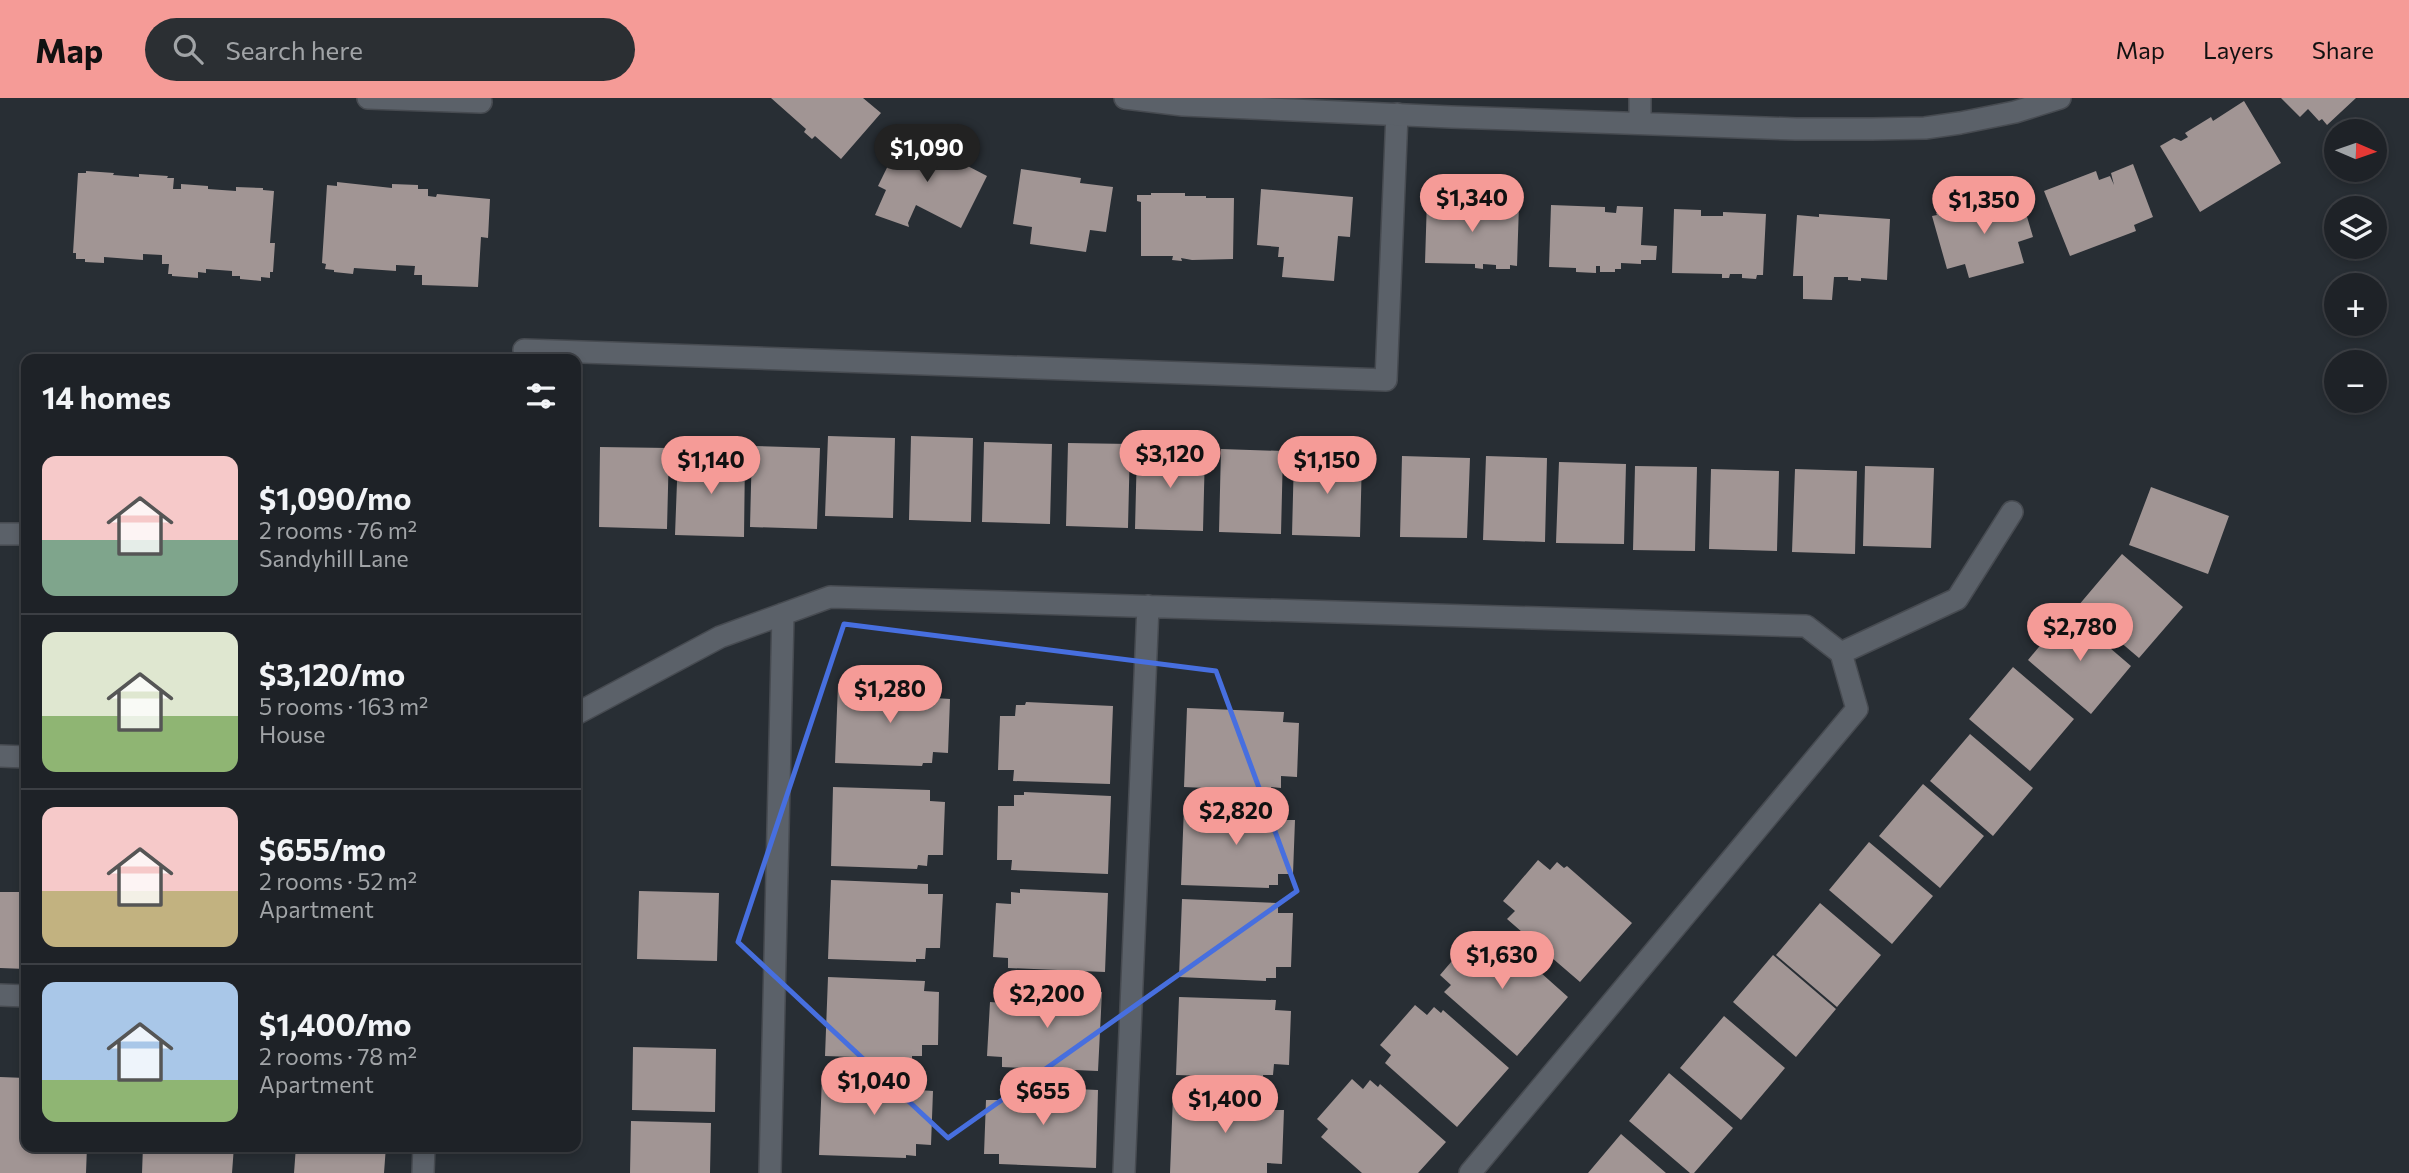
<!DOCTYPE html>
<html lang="en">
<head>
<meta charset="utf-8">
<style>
  body { margin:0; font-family:Commissioner,sans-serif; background:#2b2f33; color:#f1f3f6; height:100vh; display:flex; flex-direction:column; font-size:26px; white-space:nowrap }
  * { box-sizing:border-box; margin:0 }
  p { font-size:23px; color:#a1a4a7 }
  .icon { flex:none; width:38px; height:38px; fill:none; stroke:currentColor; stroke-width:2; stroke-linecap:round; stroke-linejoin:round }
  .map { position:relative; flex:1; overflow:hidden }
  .details { position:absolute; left:21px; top:256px; width:560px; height:798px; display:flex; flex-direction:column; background:#1e2227; border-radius:14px; box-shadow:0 4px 10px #0003,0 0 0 2px #3c3f44 }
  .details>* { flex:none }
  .needle { width:46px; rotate:92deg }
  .fabs { position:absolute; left:2324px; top:21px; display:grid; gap:14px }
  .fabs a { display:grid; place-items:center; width:63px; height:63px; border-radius:50%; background:#1e2227; box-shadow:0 4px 10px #0003,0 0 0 2px #3c3f44; font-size:35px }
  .price { position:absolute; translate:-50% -60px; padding:0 16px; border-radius:24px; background:#f59b97; color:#111; font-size:23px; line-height:46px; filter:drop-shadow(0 2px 4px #0008) }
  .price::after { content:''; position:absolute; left:50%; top:42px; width:21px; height:16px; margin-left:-10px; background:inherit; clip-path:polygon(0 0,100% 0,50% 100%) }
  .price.current { background:#222; color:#fff }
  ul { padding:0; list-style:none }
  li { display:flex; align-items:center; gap:21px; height:175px; padding:0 21px }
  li+li { border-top:2px solid #3c3f44 }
  li span { display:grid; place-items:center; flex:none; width:196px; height:140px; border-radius:14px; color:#555 }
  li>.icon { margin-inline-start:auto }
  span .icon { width:84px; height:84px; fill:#fffc; stroke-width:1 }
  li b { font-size:30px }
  h2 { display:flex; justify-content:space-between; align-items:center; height:84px; padding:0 21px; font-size:30px }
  header { display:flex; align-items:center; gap:42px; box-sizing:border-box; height:98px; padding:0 35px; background:#f59b97; color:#111 }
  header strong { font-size:33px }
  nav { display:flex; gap:38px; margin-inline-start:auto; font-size:24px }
  .search { width:490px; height:63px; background:#2b2f33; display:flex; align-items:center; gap:18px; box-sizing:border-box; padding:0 24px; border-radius:38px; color:#a1a4a7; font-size:26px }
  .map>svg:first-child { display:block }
  .building { fill:#a19594 }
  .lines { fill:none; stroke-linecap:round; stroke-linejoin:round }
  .lane-casing { stroke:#474b51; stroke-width:24 }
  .street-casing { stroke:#474b51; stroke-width:24 }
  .lane { stroke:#5b6169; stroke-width:21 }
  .street { stroke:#5b6169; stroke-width:21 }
  .marked { fill:none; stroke:#476fdf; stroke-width:5; stroke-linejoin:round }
</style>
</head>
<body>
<header>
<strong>Map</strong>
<div class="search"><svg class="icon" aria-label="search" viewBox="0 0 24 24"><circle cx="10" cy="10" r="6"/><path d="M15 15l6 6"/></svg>Search here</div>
<nav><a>Map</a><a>Layers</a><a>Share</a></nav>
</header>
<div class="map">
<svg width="2409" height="1075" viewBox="0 0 2409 1075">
  <rect width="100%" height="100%" fill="#282e34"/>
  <path class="building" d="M 771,0 L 863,0 L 881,15 L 841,61 L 815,38 L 812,41 L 804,34 L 806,31 Z
    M 2281,0 L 2356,0 L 2327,27 L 2322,21 L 2319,23 L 2308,11 L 2300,19 Z
    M 2244,3 L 2281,65 L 2200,114 L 2160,48 L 2174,40 L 2181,43 L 2188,39 L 2185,35 L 2211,19 L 2213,23 Z
    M 904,35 L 987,78 L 961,130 L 916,107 L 908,125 L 909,129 L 875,117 L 886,92 L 878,88 Z
    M 2133,66 L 2153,119 L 2134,127 L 2136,133 L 2070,158 L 2044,93 L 2096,73 L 2099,82 L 2110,78 L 2114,87 L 2111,75 Z
    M 1021,71 L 1081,80 L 1080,85 L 1113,89 L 1106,134 L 1090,132 L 1086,154 L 1030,146 L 1032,129 L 1013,126 Z
    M 86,73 L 114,75 L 113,77 L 139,79 L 139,76 L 168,78 L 167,80 L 174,80 L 173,91 L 181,91 L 181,86 L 208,88 L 208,91 L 236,93 L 236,89 L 263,90 L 263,92 L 274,93 L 270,145 L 275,145 L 273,174 L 270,174 L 270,180 L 261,179 L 261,183 L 240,181 L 240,178 L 232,178 L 232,173 L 206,171 L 206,175 L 198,174 L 198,180 L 172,178 L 172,176 L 168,176 L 169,166 L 162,166 L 162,157 L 143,156 L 143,162 L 104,159 L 104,165 L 85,164 L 85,161 L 76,161 L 76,155 L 73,155 L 78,75 L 86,75 Z
    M 337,84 L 392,90 L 392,86 L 418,87 L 418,91 L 428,91 L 428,98 L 436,99 L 437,96 L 490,101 L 488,140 L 481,139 L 478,189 L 422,187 L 422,177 L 414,177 L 415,168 L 396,167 L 396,173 L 354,170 L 353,176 L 334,174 L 334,172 L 325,171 L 326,166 L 322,165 L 327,87 L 337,88 Z
    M 1261,91 L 1353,99 L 1350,139 L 1338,138 L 1334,183 L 1282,179 L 1284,159 L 1278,159 L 1279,149 L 1257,147 Z
    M 1151,95 L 1185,95 L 1185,98 L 1206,98 L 1206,100 L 1234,100 L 1233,161 L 1192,162 L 1181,160 L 1182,163 L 1172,162 L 1173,158 L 1141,158 L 1141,104 L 1137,103 L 1137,97 L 1151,97 Z
    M 2020,95 L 2033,139 L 2018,144 L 2024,165 L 1969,180 L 1965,166 L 1947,171 L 1932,118 L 1937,117 L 1936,115 L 1958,109 L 1960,117 L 1963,117 L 1962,112 L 1995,103 L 1996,108 L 2007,105 Z
    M 1427,101 L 1454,103 L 1453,107 L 1476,108 L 1476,104 L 1519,106 L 1517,168 L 1510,167 L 1510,171 L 1496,171 L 1496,167 L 1483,166 L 1483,171 L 1475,170 L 1475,166 L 1425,165 Z
    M 1551,107 L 1605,109 L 1605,114 L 1616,115 L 1617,108 L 1643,109 L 1641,147 L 1657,148 L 1656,162 L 1641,162 L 1641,166 L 1621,165 L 1621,171 L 1615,171 L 1615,174 L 1600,174 L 1600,168 L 1596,168 L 1596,175 L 1576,174 L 1576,170 L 1549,169 Z
    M 1674,111 L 1701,112 L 1701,118 L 1723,118 L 1723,114 L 1766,116 L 1763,177 L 1757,177 L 1756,181 L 1742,180 L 1742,176 L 1730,176 L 1729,180 L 1722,180 L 1722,176 L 1672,175 Z
    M 1819,116 L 1890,121 L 1887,182 L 1861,180 L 1861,183 L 1848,182 L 1848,179 L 1834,179 L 1832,202 L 1803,201 L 1803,178 L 1793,178 L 1797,117 L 1819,119 Z
    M 828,338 L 895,340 L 893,420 L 825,418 Z
    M 911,338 L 973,340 L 971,424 L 909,422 Z
    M 984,344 L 1052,346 L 1050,426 L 982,424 Z
    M 1068,345 L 1130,346 L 1128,430 L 1066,428 Z
    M 752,348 L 820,350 L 817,431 L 750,429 Z
    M 600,349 L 669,350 L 667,431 L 599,429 Z
    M 1137,351 L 1205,353 L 1203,433 L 1135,431 Z
    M 1221,351 L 1283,353 L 1281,436 L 1219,434 Z
    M 678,357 L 745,358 L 744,439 L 675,437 Z
    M 1294,357 L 1362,359 L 1360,439 L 1292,437 Z
    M 1402,358 L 1470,360 L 1467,440 L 1400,439 Z
    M 1486,358 L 1547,360 L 1545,444 L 1483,442 Z
    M 1559,364 L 1626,366 L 1624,446 L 1556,445 Z
    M 1635,368 L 1697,369 L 1695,453 L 1633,452 Z
    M 1865,368 L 1934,370 L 1931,450 L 1863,448 Z
    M 1711,371 L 1779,373 L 1777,453 L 1709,451 Z
    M 1795,371 L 1857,373 L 1855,456 L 1792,454 Z
    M 2151,389 L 2229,418 L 2208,476 L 2129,447 Z
    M 2122,456 L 2183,509 L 2139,560 L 2078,508 Z
    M 2068,514 L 2131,568 L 2091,616 L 2028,562 Z
    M 2013,569 L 2074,621 L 2030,673 L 1969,621 Z
    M 838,586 L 935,590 L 935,600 L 950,601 L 948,655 L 933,654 L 932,665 L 923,665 L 922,668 L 835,665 Z
    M 1026,604 L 1113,608 L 1110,686 L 1013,683 L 1014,672 L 998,672 L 1000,618 L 1015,618 L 1016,607 L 1025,607 Z
    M 1187,610 L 1284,614 L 1283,624 L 1299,625 L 1297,679 L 1281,678 L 1281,690 L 1271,689 L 1271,693 L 1184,689 Z
    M 1970,636 L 2033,690 L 1993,738 L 1930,683 Z
    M 1923,686 L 1984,738 L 1940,790 L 1879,738 Z
    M 833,689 L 930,692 L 930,703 L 945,704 L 943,757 L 928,757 L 927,768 L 918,767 L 917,771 L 831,768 Z
    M 1024,694 L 1111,698 L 1108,776 L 1011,772 L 1012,762 L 997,762 L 998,708 L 1014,708 L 1014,697 L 1024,697 Z
    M 1184,708 L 1281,712 L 1280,722 L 1295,722 L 1293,776 L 1278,776 L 1278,787 L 1269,787 L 1269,790 L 1181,787 Z
    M 1869,744 L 1933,798 L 1892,846 L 1829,792 Z
    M 1538,762 L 1550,772 L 1557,764 L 1564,770 L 1567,768 L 1632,825 L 1580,884 L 1507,821 L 1515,813 L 1503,803 Z
    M 831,782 L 928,786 L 928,796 L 943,796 L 940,850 L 926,850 L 925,861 L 916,861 L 916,864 L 828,861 Z
    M 1020,791 L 1108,795 L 1105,874 L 1008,870 L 1008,860 L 993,859 L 996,805 L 1011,806 L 1011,794 L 1020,795 Z
    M 639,793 L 719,795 L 717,863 L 637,861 Z
    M 0,794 L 26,794 L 26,871 L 0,870 Z
    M 1182,801 L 1278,805 L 1278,815 L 1293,815 L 1291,869 L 1276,869 L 1276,880 L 1266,880 L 1266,883 L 1179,879 Z
    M 1820,805 L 1881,857 L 1837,909 L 1776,857 Z
    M 1475,836 L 1486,846 L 1494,837 L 1501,844 L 1503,841 L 1568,899 L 1517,958 L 1444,894 L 1451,887 L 1440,877 Z
    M 1773,857 L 1836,911 L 1796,959 L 1733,904 Z
    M 828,879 L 925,883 L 924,893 L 939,894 L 938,947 L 922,947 L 922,958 L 912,958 L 912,961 L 825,958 Z
    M 1014,891 L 1102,894 L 1098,973 L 1002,969 L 1002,959 L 987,958 L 990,904 L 1004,905 L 1005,894 L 1014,894 Z
    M 1179,899 L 1276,902 L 1275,912 L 1291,913 L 1289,967 L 1274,966 L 1273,977 L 1263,977 L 1263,980 L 1176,977 Z
    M 1415,907 L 1427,917 L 1434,909 L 1441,915 L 1443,912 L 1509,970 L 1457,1029 L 1385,965 L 1391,957 L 1380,947 Z
    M 1724,918 L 1785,970 L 1741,1022 L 1680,970 Z
    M 633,949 L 716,951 L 715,1014 L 632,1012 Z
    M 1669,975 L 1733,1030 L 1694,1075 L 1690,1075 L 1629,1023 Z
    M 822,978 L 918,982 L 918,992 L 933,993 L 931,1047 L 916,1046 L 916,1058 L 906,1057 L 906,1060 L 819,1057 Z
    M 0,979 L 26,980 L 26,1048 L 87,1048 L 86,1075 L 0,1075 Z
    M 1352,981 L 1363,991 L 1370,982 L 1378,989 L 1380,986 L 1446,1044 L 1418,1075 L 1362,1075 L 1321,1039 L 1328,1031 L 1317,1021 Z
    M 1011,988 L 1098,992 L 1096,1070 L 999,1066 L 999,1056 L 984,1056 L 986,1002 L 1001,1002 L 1002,991 L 1011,991 Z
    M 1173,997 L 1270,1001 L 1269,1012 L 1284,1012 L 1282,1066 L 1267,1065 L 1267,1075 L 1170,1075 Z
    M 631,1023 L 711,1025 L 710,1075 L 630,1075 Z
    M 1621,1036 L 1666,1075 L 1588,1075 Z
    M 143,1048 L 234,1048 L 232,1075 L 142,1075 Z
    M 296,1048 L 386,1048 L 384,1075 L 294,1075 Z"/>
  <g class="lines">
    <g class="lane-casing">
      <path id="lane" d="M 368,0 L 481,4
        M 524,252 L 1386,282 L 1397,16
        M 0,436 L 26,436
        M 1841,555 L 1957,501 L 2012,414
        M 576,616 L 720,539 L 830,499 L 1806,528 L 1841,555 L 1857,611 L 1470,1075
        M 0,897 L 26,898
        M 423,1075 L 424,1048
        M 770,1075 L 783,516
        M 1124,1075 L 1148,508"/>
    </g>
    <g class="street-casing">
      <path id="street" d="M 1125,0 L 1183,7 L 1451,19 L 1796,31 L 1872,31 L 1925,30 L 1960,25 L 2015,14 L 2060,0
        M 1640,0 L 1640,25
        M 0,658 L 26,659"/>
    </g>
    <use href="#lane" class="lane"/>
    <use href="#street" class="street"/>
  </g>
  <path class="marked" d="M 844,526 L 1216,573 L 1297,793 L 948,1040 L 738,844 Z"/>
</svg>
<div class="fabs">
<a><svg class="needle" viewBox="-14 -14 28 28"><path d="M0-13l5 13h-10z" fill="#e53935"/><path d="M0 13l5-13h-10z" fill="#a1a4a7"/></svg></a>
<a><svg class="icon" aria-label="layers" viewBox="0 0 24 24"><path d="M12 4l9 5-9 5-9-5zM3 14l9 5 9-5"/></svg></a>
<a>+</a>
<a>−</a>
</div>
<b class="price current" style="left:927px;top:86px">$1,090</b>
<b class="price" style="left:1472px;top:136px">$1,340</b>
<b class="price" style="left:1984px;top:138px">$1,350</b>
<b class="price" style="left:1170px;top:392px">$3,120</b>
<b class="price" style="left:711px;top:398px">$1,140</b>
<b class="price" style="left:1327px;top:398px">$1,150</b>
<b class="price" style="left:2080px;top:565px">$2,780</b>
<b class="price" style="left:890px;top:627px">$1,280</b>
<b class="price" style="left:1236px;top:749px">$2,820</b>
<b class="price" style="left:1502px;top:893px">$1,630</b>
<b class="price" style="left:1047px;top:932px">$2,200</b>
<b class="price" style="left:874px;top:1019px">$1,040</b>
<b class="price" style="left:1043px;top:1029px">$655</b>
<b class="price" style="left:1225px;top:1037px">$1,400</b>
<section class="details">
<h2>14 homes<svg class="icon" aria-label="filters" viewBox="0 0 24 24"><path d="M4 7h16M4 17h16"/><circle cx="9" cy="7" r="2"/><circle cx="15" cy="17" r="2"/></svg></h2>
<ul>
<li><span style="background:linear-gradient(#f6c9c9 60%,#7fa58c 0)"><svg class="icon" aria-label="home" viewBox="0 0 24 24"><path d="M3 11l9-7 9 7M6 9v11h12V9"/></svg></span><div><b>$1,090/mo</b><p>2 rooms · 76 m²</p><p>Sandyhill Lane</p></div></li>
<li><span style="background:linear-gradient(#dfe7d0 60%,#8fb573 0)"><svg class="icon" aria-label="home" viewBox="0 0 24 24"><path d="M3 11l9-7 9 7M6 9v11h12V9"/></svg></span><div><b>$3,120/mo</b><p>5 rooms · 163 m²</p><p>House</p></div></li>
<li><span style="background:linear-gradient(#f6c9c9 60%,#c2b280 0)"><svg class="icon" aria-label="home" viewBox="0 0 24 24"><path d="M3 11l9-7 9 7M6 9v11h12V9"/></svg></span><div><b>$655/mo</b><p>2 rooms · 52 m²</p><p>Apartment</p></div></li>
<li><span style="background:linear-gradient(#a9c7e8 70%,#8fb573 0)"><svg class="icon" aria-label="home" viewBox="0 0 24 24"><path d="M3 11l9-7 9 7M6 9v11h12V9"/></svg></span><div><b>$1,400/mo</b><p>2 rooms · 78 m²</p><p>Apartment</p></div></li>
</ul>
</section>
</div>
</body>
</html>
